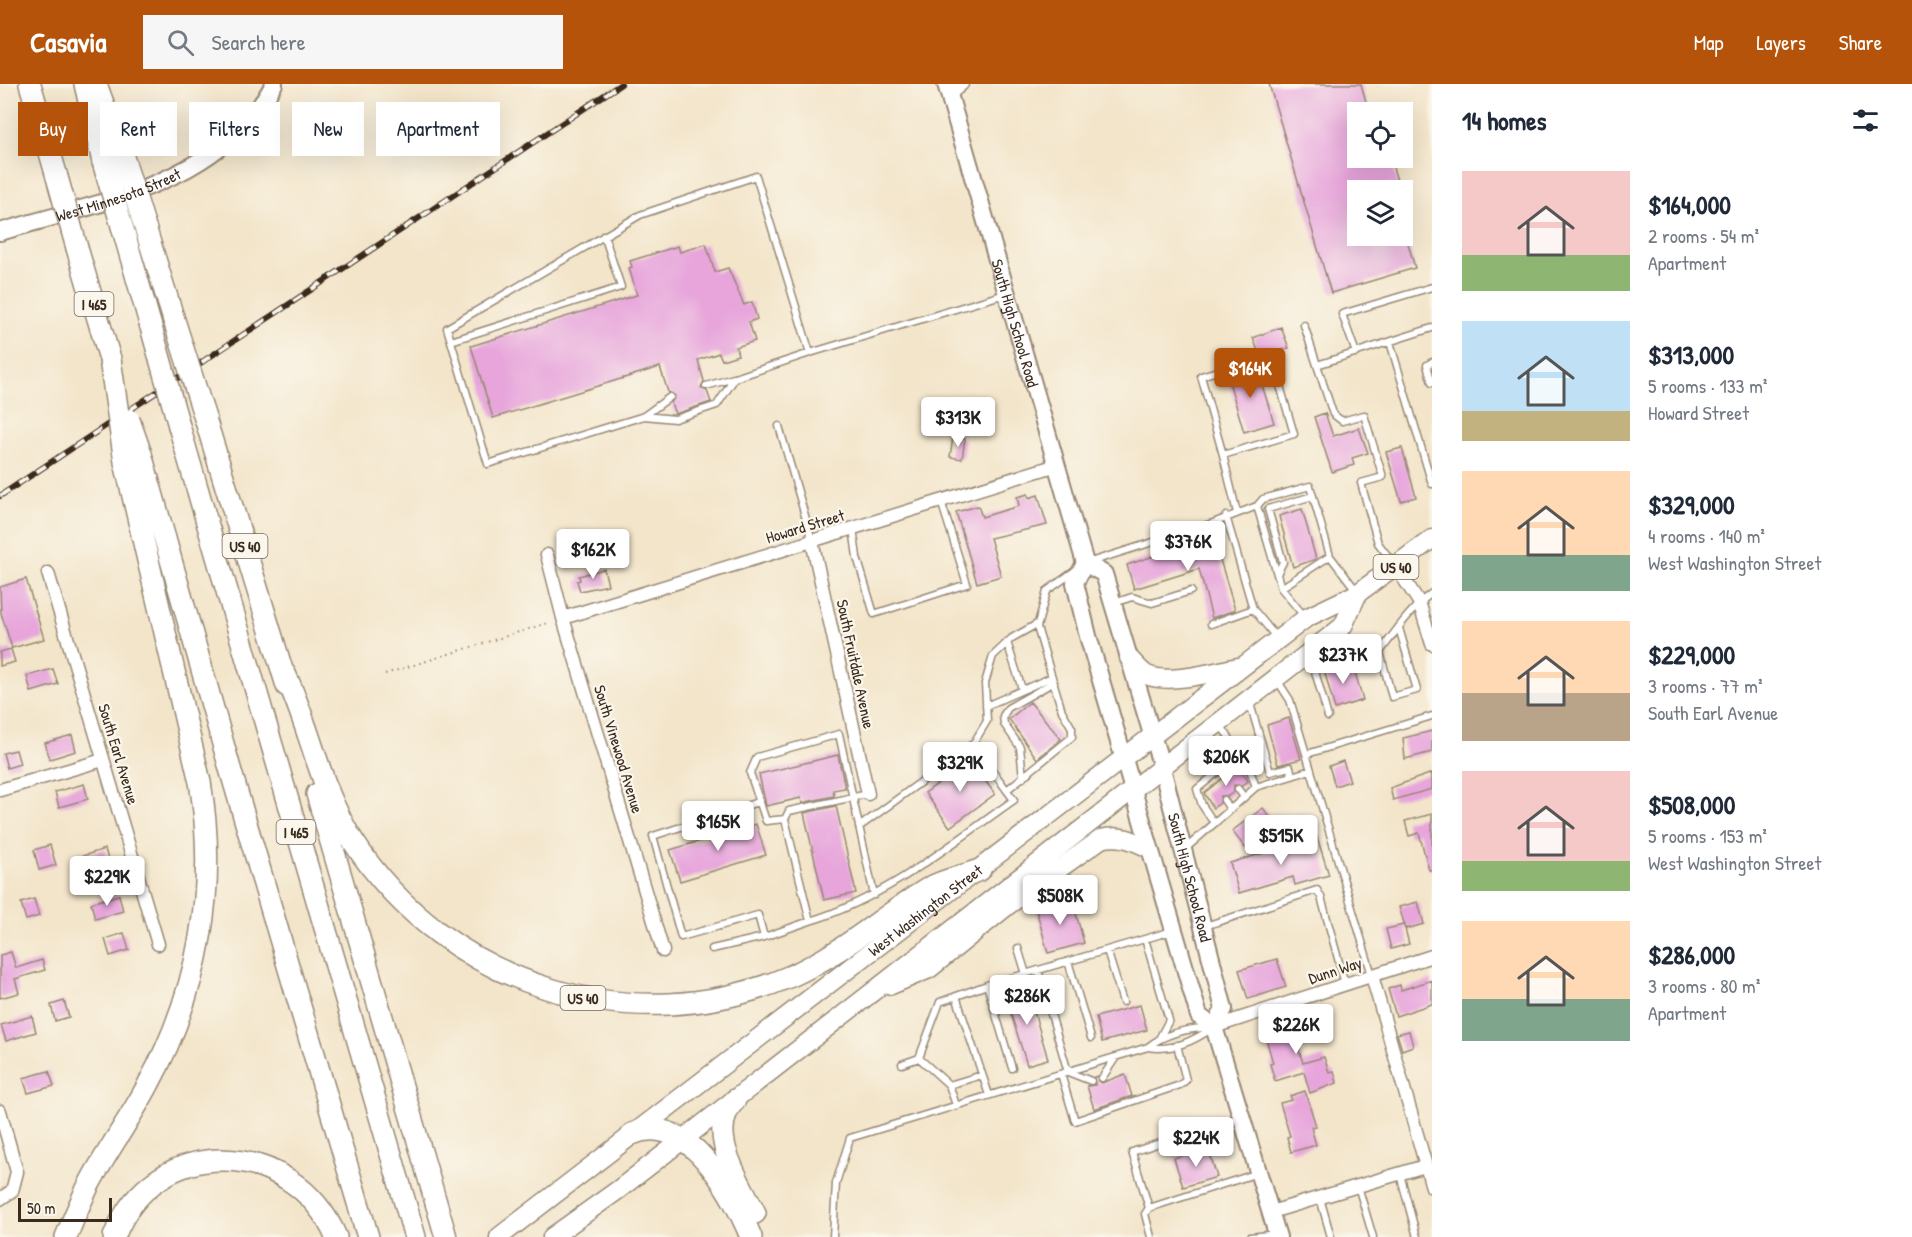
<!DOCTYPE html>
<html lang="en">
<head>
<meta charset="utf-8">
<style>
  body { margin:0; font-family:"Patrick Hand",sans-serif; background:#f6f6f7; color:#1f2937; height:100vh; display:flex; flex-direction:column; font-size:22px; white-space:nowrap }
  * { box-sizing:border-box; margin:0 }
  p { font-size:20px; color:#747a83 }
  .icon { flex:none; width:33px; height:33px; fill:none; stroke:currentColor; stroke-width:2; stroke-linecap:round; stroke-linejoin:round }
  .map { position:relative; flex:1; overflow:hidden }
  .side { display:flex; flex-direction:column; background:#fff; width:480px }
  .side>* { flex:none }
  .banner { position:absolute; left:18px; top:18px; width:570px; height:54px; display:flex; gap:12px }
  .tools { position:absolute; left:1347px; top:18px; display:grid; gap:12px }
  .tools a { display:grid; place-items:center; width:66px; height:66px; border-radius:0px; background:#fff; box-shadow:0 6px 24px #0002; font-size:30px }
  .scale { position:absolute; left:18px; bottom:15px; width:94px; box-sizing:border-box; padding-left:6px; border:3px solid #3b2a1e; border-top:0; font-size:16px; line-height:21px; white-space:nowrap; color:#3b2a1e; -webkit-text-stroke:4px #fbf7ec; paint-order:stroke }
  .price { position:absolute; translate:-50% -51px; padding:0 14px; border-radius:6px; background:#fff; color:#222; font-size:20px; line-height:39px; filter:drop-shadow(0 2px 3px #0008) }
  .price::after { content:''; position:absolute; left:50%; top:36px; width:18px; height:14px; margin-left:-9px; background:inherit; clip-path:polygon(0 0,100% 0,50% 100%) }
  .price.current { background:#b45309; color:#fff }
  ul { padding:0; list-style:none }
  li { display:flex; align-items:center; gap:18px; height:150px; padding:0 30px }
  li span { display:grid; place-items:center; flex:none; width:168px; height:120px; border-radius:0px; color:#555 }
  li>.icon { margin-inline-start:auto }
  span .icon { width:72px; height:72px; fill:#fffc; stroke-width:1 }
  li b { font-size:26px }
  h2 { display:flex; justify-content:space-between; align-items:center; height:72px; padding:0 30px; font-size:26px }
  .pill { padding:0 21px; border-radius:0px; background:#fff; box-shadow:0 6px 24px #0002; font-size:21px; line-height:54px }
  .pill.current { background:#b45309; color:#fff }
  header { display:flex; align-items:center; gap:36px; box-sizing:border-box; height:84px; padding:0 30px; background:#b45309; color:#fff }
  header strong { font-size:28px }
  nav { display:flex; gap:33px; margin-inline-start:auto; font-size:21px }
  .search { width:420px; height:54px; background:#f6f6f7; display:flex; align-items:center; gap:15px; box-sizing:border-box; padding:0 21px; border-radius:0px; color:#747a83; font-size:22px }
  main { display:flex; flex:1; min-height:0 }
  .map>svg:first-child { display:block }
  .building { fill:#e7a5db }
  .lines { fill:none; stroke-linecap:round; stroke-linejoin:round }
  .lane-casing { stroke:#978874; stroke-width:9 }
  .street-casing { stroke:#978874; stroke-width:15 }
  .secondary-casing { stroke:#978874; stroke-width:20 }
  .primary-casing { stroke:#978874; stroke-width:21 }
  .highway-casing { stroke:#978874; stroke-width:24 }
  .path { stroke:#978874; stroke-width:2; stroke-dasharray:1.5 4.5; stroke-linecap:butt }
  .lane { stroke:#fff; stroke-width:6 }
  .street { stroke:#fff; stroke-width:12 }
  .secondary { stroke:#fff; stroke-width:16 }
  .primary { stroke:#fff; stroke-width:18 }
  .highway { stroke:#fff; stroke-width:21 }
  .rail-casing { stroke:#3b2a1e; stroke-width:6 }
  .rail { stroke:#fbf7ec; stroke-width:4; stroke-dasharray:11; stroke-linecap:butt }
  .highway-bridge-casing { stroke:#978874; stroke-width:24; stroke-linecap:butt }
  .highway-bridge { stroke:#fff; stroke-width:21 }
  .labels { text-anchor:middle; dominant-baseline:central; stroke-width:4.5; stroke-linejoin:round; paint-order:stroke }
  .shield { fill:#fbf7ec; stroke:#75685c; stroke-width:1.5 }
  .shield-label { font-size:15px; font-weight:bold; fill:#3b2a1e }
  .street-label { font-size:16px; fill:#3b2a1e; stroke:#fbf7ec }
</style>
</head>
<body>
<header>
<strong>Casavia</strong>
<div class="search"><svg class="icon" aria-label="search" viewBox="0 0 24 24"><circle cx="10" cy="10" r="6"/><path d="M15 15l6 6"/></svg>Search here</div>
<nav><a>Map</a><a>Layers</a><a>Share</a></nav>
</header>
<main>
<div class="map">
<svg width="1432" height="1153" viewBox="0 0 1432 1153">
  <rect width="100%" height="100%" fill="#fbf7ec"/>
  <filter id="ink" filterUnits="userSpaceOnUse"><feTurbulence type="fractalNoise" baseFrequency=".0167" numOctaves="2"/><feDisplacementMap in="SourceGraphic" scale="12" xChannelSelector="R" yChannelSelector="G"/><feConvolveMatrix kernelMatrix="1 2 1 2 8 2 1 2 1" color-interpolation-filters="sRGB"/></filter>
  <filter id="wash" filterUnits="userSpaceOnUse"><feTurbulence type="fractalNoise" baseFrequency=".008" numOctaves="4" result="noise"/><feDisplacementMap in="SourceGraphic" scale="24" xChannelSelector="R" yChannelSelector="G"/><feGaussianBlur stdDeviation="1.35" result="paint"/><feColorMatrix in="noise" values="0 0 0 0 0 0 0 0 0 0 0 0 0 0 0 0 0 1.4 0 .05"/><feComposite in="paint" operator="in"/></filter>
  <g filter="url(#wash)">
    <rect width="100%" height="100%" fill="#f3e5ca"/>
    <g id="blocks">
      <path class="building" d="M 1269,0 L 1361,0 L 1369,28 L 1358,28 L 1358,74 L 1390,74 L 1400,106 L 1358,106 L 1358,152 L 1406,152 L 1415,184 L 1331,209 Z
        M 706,160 L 715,188 L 728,184 L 744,221 L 752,218 L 757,235 L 749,238 L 755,257 L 736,263 L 738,271 L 722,276 L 719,269 L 698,276 L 704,297 L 701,304 L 707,307 L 711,318 L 675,330 L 671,319 L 675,312 L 668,308 L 660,283 L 493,334 L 471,262 L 637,211 L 629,184 L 632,183 L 630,177 L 678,162 L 680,168 Z
        M 1281,243 L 1289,264 L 1260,272 L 1253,254 Z
        M 1256,282 L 1274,339 L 1244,348 L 1227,291 Z
        M 1325,329 L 1333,352 L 1359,344 L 1368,369 L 1352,374 L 1354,381 L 1332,388 L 1314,333 Z
        M 953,353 L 965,355 L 962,375 L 950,373 Z
        M 1402,364 L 1416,413 L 1401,417 L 1386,368 Z
        M 1028,410 L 1029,414 L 1038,411 L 1047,441 L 990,454 L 1001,492 L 977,499 L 956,428 L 978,422 L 982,433 L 1019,422 L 1017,413 Z
        M 1302,425 L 1316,475 L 1293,483 L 1279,432 Z
        M 1213,452 L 1235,526 L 1212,534 L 1199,485 L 1134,505 L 1127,481 Z
        M 604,485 L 608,501 L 580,507 L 577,497 L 580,496 L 579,492 Z
        M 26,495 L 44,555 L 12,564 L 1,529 L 0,503 Z
        M 11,565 L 15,578 L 0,582 L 0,568 Z
        M 1352,578 L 1363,616 L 1335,625 L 1324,586 Z
        M 53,585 L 58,600 L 31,608 L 27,592 Z
        M 1030,618 L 1061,655 L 1037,675 L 1009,635 Z
        M 1289,634 L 1301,675 L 1278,681 L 1267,641 Z
        M 1432,647 L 1432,668 L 1405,675 L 1403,654 Z
        M 72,651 L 76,667 L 50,675 L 45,659 Z
        M 16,666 L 20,680 L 7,684 L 3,669 Z
        M 838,671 L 845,704 L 833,706 L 834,712 L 802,719 L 801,714 L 766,722 L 759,690 Z
        M 970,676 L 995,710 L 950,743 L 925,709 Z
        M 1343,677 L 1350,697 L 1335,702 L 1329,682 Z
        M 1238,682 L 1248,697 L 1242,702 L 1234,701 L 1234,708 L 1228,712 L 1221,712 L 1220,719 L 1213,724 L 1204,709 Z
        M 1432,689 L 1432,705 L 1393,716 L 1390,704 Z
        M 84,700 L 88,715 L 59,723 L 55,708 Z
        M 836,722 L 856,809 L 824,816 L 804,729 Z
        M 1263,724 L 1277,742 L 1246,765 L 1232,747 Z
        M 1432,730 L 1432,786 L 1429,786 L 1419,749 L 1409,752 L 1405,737 Z
        M 756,740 L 766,771 L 680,797 L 670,766 Z
        M 1317,753 L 1329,791 L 1295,801 L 1293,793 L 1239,809 L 1230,779 Z
        M 50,761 L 56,781 L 39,786 L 34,766 Z
        M 105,765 L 110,782 L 81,791 L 76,774 Z
        M 119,811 L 123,827 L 95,835 L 91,819 Z
        M 34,815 L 39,832 L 26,836 L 21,819 Z
        M 1072,815 L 1084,859 L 1048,869 L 1036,825 Z
        M 1418,818 L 1424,840 L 1406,845 L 1399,823 Z
        M 1404,841 L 1409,860 L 1391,865 L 1386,845 Z
        M 124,849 L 129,866 L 110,872 L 105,855 Z
        M 11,868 L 16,884 L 42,876 L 45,886 L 15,895 L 19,909 L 0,914 L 0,871 Z
        M 1277,875 L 1286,903 L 1248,915 L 1239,886 Z
        M 1432,896 L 1432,920 L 1396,932 L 1388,905 L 1400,901 L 1401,906 Z
        M 1027,904 L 1048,975 L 1027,981 L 1005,911 Z
        M 64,917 L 69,933 L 55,937 L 51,921 Z
        M 1140,921 L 1147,946 L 1102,958 L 1096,933 Z
        M 32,932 L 36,948 L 6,957 L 1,941 Z
        M 1303,932 L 1310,956 L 1297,960 L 1303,979 L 1324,973 L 1329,988 L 1334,987 L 1337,999 L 1310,1009 L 1304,988 L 1275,997 L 1270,980 L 1273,979 L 1263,944 Z
        M 1409,947 L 1413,962 L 1402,966 L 1397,950 Z
        M 49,987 L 54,1002 L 28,1009 L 23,994 Z
        M 1125,990 L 1132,1012 L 1094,1025 L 1087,1002 L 1095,1001 L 1094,993 L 1097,992 L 1098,997 L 1102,999 Z
        M 1305,1007 L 1316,1042 L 1311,1043 L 1316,1061 L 1291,1068 L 1287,1053 L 1290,1052 L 1280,1019 L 1292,1016 L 1290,1012 Z
        M 1208,1064 L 1217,1093 L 1183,1103 L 1174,1074 Z"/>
    </g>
  </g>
  <g filter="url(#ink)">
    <use href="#blocks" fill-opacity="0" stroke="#978874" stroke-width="1.5"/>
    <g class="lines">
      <g class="lane-casing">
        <path id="lane" d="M 1304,241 L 1333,330 L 1342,337 L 1364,331 L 1383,393 L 1361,399 L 1378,459 L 1394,480
          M 451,257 L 621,203 L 604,151
          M 1390,258 L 1432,400
          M 810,269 L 735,294 L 717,321 L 675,335 L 644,332 L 488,380 L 447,244 L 640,131 L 756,92 L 810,269 L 1005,210
          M 1356,269 L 1342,230 L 1432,203
          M 1432,278 L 1427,281 L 1432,299
          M 1317,281 L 1432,244
          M 706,302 L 734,294
          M 644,332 L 670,313
          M 779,342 L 812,456
          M 1223,371 L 1201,292 L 1253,276 L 1274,281 L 1294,350 L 1223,371 L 1237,429
          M 1226,432 L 1253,525 L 1276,553
          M 853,444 L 857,473 L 874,530 L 967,500 L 941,417
          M 1090,478 L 1213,439 L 1257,422
          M 1277,490 L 1283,478 L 1268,425 L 1313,412
          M 1281,504 L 1330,472
          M 1114,519 L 1132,513 L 1152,519 L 1191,507
          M 1304,532 L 1281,504 L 1257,422 L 1263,415 L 1310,402 L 1330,472 L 1356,506
          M 1211,540 L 1253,525
          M 1399,544 L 1417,606 L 1392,613 L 1380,568 C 1396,547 1411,524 1432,509
          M 1007,558 L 1022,605
          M 1310,570 L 1328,633
          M 1277,596 L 1290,616 L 1372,891
          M 1249,616 L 1270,688 L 1290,683 L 1292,692
          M 986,622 L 1052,593
          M 1220,641 L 1229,653 L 1235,674 L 1249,683 L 1256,703
          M 973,660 L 987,637 L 985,599 L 993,572 L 1012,554 L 1037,540
          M 1307,670 L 1432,632
          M 1023,694 L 1020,663 L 1004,640 L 1003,632 L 1008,624 L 1054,598
          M 1008,705 L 1072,653 L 1072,644 L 1062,627 L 1037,543 L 1047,507 L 1076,486
          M 1238,705 L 1244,713
          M 1224,716 L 1230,725
          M 758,718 L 653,752 L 681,853 L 758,831 L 764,853 L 810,837
          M 785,735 L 766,737 L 750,689 L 757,673 L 839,650 L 874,811
          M 1214,739 L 1202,721 L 1197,705 L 1235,674
          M 859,743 L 973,660 L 1014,716 C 948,762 888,813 810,837 L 785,735 L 789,727 L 868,710
          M 1185,765 L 1256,703 L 1311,686
          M 1205,842 L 1317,806 L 1321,813 L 1345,900
          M 1145,855 L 1169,936 L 1159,955
          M 1018,864 L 1026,890
          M 712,865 L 764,853
          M 1107,866 L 1123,918
          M 1068,877 L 1091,954
          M 1038,886 L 1068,988 L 1091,997
          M 987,901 L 1012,984
          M 956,912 L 989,1011
          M 1214,943 C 1194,957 1173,967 1148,963 C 1166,948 1191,944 1214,943 Z
          M 919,974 L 949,1001 L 956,1021
          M 902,980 L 919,974 L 940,918 L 987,901 L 1172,847
          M 1061,990 L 1075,1037 L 1180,1001 L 1186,996 L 1177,961
          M 1102,994 L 1116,973
          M 949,1001 L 982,991
          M 1240,1033 L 1132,1068 L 1149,1124 L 1258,1089
          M 1400,1090 L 1417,1153
          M 1358,1102 L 1373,1153
          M 1320,1114 L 1331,1153
          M 1149,1124 L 1145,1130 L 1151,1153
          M 833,1153 L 836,1099 L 850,1054 L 1148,963
          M 1250,1153 L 1277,1150"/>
      </g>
      <g class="street-casing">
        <path id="street" d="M 949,11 L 962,0
          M 812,457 L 868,710
          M 547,471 L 563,534 L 663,867
          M 1396,483 L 1419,518 L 1432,560
          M 48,489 L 158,860
          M 563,534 L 1057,381
          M 0,706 L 103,676
          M 1372,892 L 1432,1103
          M 1214,943 L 1432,872
          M 0,1027 L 17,1088 L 12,1107 L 0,1115
          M 1271,1128 L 1425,1082"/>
      </g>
      <g class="secondary-casing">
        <g id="secondary">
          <path id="s1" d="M 946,0 L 1085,479 L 1104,490 L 1162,684 L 1224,925 L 1214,943"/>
          <path id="s2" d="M 0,148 C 99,118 220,100 274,0"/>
          <path d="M 1085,479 L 1075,499 L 1088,552 L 1199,932 L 1214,943 L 1278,1153"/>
        </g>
      </g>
      <g class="primary-casing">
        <g id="primary">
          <path d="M 1129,574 C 1135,580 1140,587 1147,591 C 1169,601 1214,588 1238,583"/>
          <path d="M 891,901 L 929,885 L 1007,822 L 1101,755 C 1120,750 1132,756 1149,764"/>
          <path id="s3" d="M 499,1153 L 1306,534 L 1358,509 L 1432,455"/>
          <path d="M 552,1153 L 618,1106 L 1343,542 L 1358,509"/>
        </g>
      </g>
      <g class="highway-casing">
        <path id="highway" d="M 30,0 L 57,93
          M 85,0 L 103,78
          M 97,3 L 123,73
          M 145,143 L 174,236
          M 124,149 L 151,243
          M 77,164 L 110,275
          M 205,334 L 287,602
          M 179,342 L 415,1153
          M 141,370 L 231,688 L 368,1153
          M 285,590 C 311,645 320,706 353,757 C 446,902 633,960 791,892 C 842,870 882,832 929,804 C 943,796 963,792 980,786
          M 317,710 L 446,1153
          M 735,1016 C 704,1048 740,1097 755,1129
          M 632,1050 C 688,1026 733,1110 751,1153
          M 66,1153 C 74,1134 82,1113 92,1095 C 110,1063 131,1033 148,1001 C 199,907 218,804 200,698 L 125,378
          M 114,1153 C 154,1048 293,1053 336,1153"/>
      </g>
      <path class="path" d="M 385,590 L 551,538"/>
      <use href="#lane" class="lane"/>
      <use href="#street" class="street"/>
      <use href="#secondary" class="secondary"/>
      <use href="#primary" class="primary"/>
      <use href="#highway" class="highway"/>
      <g class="rail-casing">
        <path id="rail" d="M 0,412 L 621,0"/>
      </g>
      <use href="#rail" class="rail"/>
      <g class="highway-bridge-casing">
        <path id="highway-bridge" d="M 123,73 L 145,143
          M 103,78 L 124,149
          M 57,93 L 77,164
          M 174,236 L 205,334
          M 151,243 L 179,342
          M 110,275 L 125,378
          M 129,336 L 141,370"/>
      </g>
      <use href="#highway-bridge" class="highway-bridge"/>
    </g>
  </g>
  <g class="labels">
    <g class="shield">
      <rect x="74.5" y="208" width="39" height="24" rx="4.5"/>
      <rect x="222.5" y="450" width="45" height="24" rx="4.5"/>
      <rect x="1373.5" y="471" width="45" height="24" rx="4.5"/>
      <rect x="276.5" y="736" width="39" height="24" rx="4.5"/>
      <rect x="560.5" y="902" width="45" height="24" rx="4.5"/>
    </g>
    <g class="shield-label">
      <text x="94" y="220">I 465</text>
      <text x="245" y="462">US 40</text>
      <text x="1396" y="483">US 40</text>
      <text x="296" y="748">I 465</text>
      <text x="583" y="914">US 40</text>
    </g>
    <g class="street-label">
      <text stroke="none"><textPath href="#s2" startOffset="124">West Minnesota Street</textPath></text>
      <text stroke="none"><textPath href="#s1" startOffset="249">South High School Road</textPath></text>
      <text transform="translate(805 442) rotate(-17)">Howard Street</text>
      <text transform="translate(856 580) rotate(78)">South Fruitdale Avenue</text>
      <text transform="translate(619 665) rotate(73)">South Vinewood Avenue</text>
      <text transform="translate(119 670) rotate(73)">South Earl Avenue</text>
      <text stroke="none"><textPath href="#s1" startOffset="836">South High School Road</textPath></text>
      <text stroke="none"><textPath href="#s3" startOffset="537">West Washington Street</textPath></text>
      <text transform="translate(1335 886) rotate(-18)">Dunn Way</text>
    </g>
  </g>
</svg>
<div class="tools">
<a><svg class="icon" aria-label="locate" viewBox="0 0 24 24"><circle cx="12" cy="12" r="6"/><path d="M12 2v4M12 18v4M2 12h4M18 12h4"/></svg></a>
<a><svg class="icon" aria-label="layers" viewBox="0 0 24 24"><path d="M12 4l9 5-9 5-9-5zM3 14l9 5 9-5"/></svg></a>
</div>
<div class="scale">50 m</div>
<b class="price current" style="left:1250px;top:315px">$164K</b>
<b class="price" style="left:958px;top:364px">$313K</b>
<b class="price" style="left:1188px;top:488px">$376K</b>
<b class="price" style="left:593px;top:496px">$162K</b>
<b class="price" style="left:1343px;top:601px">$237K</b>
<b class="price" style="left:1226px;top:703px">$206K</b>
<b class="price" style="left:960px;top:709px">$329K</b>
<b class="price" style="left:718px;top:768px">$165K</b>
<b class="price" style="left:1281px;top:782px">$515K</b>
<b class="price" style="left:107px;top:823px">$229K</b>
<b class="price" style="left:1060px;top:842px">$508K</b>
<b class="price" style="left:1027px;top:942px">$286K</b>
<b class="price" style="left:1296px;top:971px">$226K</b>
<b class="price" style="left:1196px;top:1084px">$224K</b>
<div class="banner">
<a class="pill current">Buy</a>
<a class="pill">Rent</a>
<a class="pill">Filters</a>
<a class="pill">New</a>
<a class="pill">Apartment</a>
</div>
</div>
<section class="side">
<h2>14 homes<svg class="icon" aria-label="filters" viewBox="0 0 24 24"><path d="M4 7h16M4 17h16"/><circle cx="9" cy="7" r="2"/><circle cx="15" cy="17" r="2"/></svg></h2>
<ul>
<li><span style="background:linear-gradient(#f6c9c9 70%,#8fb573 0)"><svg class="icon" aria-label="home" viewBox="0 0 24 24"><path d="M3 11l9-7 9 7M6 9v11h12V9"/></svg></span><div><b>$164,000</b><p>2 rooms · 54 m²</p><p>Apartment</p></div></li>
<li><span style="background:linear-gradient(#bfe0f5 75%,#c2b280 0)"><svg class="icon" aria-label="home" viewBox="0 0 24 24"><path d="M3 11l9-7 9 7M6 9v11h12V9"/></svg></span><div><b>$313,000</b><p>5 rooms · 133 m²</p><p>Howard Street</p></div></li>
<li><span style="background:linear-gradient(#ffd9b3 70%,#7fa58c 0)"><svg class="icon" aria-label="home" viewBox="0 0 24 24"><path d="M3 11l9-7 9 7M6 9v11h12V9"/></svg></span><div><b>$329,000</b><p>4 rooms · 140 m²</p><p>West Washington Street</p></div></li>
<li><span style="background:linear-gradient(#ffd9b3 60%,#b9a48a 0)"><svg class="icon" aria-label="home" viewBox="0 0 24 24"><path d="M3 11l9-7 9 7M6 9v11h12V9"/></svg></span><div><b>$229,000</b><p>3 rooms · 77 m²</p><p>South Earl Avenue</p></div></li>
<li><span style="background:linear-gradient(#f6c9c9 75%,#8fb573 0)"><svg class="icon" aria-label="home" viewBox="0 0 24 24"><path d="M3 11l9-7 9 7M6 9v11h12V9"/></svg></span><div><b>$508,000</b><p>5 rooms · 153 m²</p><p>West Washington Street</p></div></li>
<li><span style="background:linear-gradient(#ffd9b3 65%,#7fa58c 0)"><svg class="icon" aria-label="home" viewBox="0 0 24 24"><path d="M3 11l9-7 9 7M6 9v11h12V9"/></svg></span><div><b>$286,000</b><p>3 rooms · 80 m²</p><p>Apartment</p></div></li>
</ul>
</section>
</main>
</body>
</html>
